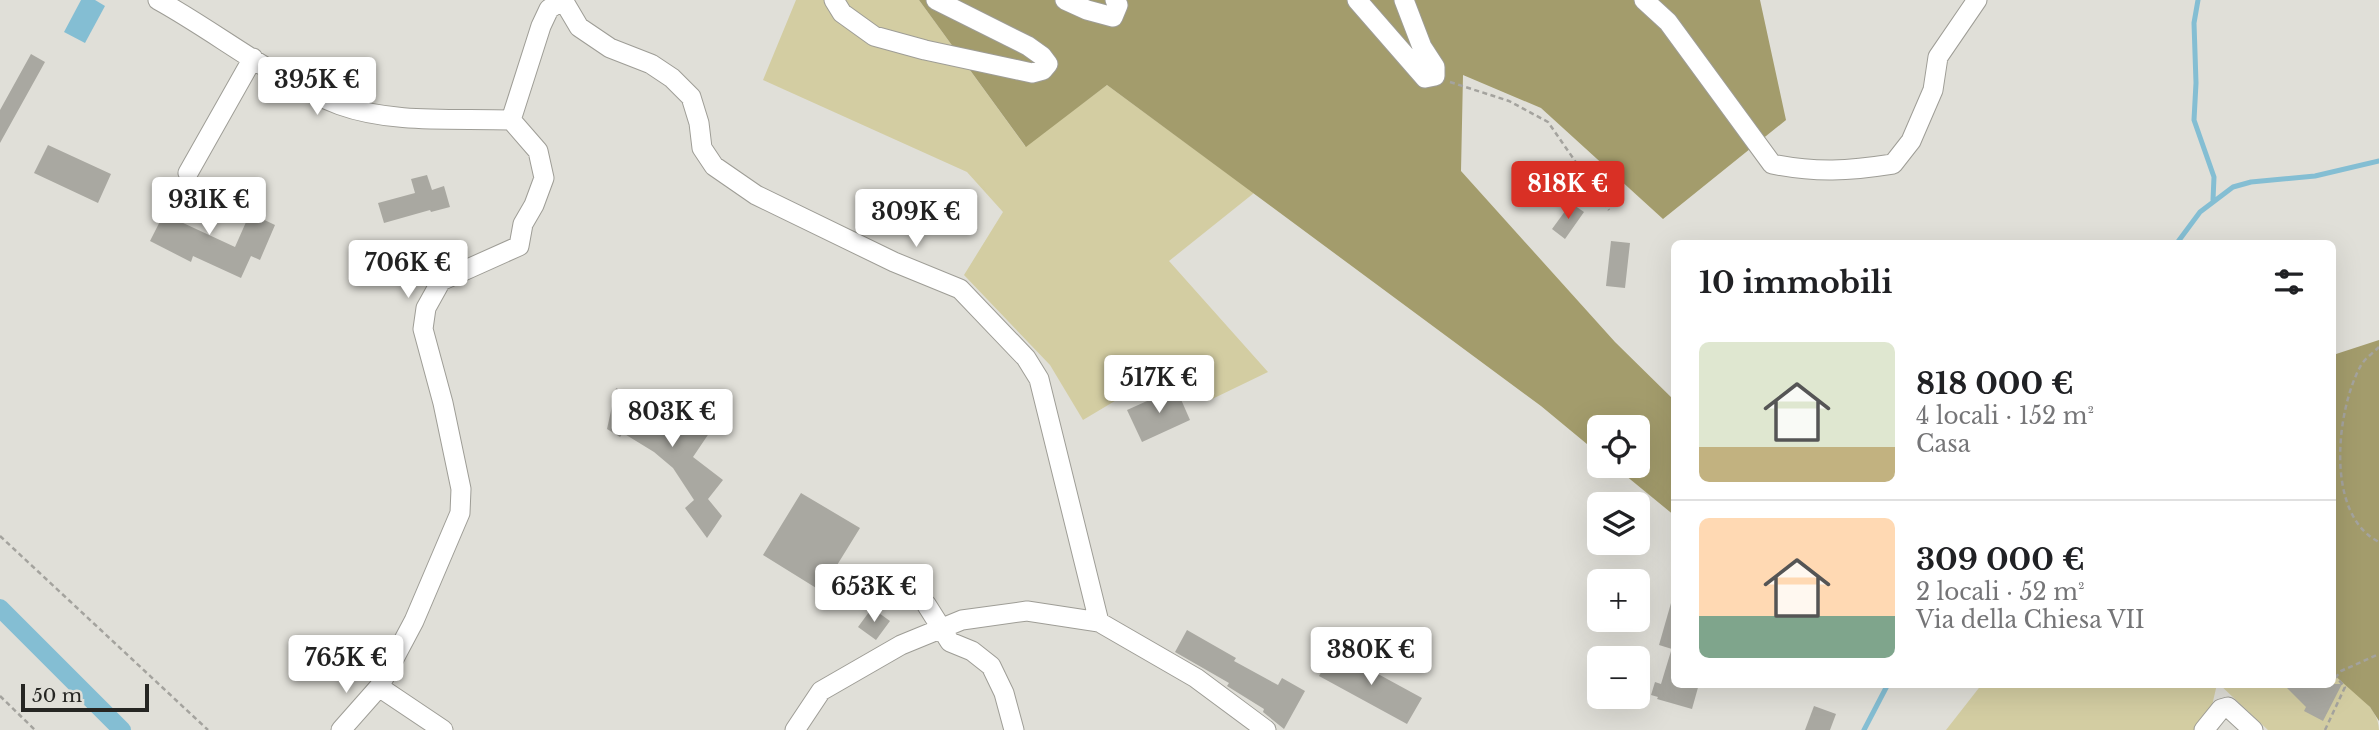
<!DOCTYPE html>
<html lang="it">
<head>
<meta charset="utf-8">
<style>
  body { margin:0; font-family:"Libre Baskerville",serif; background:#f6f6f6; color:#202124; height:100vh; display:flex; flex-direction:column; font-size:26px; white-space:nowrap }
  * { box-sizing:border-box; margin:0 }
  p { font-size:23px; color:#757577 }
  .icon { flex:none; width:38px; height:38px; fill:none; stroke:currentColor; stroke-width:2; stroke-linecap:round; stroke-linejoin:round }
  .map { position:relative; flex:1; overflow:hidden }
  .drawer { position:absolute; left:1671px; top:240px; width:665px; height:448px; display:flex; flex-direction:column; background:#fff; border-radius:10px; box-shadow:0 7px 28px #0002 }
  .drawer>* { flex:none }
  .tools { position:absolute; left:1587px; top:415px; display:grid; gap:14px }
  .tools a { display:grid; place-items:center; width:63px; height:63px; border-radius:10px; background:#fff; box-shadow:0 7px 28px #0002; font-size:35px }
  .scale { position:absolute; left:21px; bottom:18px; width:128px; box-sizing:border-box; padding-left:7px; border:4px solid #262623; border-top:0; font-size:19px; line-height:24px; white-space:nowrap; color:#262623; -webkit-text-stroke:5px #e0dfd8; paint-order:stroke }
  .price { position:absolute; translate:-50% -60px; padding:0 16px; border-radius:7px; background:#fff; color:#222; font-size:23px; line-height:46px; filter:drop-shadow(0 2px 4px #0008) }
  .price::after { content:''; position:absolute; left:50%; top:42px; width:21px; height:16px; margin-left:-10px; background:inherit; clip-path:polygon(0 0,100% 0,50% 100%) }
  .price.current { background:#d93025; color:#fff }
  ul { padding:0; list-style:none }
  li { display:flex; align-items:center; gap:21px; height:175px; padding:0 28px }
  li+li { border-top:2px solid #e0e0e0 }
  li span { display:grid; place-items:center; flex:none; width:196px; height:140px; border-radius:10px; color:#555 }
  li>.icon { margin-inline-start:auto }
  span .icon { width:84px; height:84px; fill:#fffc; stroke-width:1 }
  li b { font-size:30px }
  h2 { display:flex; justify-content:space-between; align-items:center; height:84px; padding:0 28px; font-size:30px }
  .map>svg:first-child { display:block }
  .green { fill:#d3cda2 }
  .forest { fill:#a39c6c }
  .water { fill:#84bed3 }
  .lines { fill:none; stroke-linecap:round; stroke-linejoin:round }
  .stream { stroke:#84bed3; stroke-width:5 }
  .canal { stroke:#84bed3; stroke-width:18 }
  .building { fill:#a9a8a1 }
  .minor-casing { stroke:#9e9d96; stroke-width:21 }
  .path { stroke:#a4a39e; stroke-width:2.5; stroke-dasharray:5 3.5; stroke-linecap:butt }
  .minor { stroke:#fff; stroke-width:19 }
</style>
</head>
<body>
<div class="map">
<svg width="2379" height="730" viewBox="0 0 2379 730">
  <rect width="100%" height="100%" fill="#e0dfd8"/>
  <path class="green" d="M 796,0 L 919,0 L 1025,146 L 1107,85 L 1254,193 L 1169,261 L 1268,372 L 1208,401 L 1155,377 L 1083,420 L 1050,365 L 964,275 L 1003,212 L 967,172 L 763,80 Z
    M 2333,674 C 2350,689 2379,706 2379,730 L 2268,730 L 2219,684 L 2333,684 Z
    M 1982,684 L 2217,684 L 2211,710 L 2195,730 L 1946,730 Z"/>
  <path class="forest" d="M 919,0 L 1760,0 L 1786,120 L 1663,219 L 1541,108 L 1463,75 L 1461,171 L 1615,342 L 1675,401 L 1675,516 L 1614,466 L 1638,466 L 1638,427 L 1600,427 L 1599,454 L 1541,406 L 1107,85 L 1026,147 Z
    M 2379,340 L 2379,721 L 2370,707 L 2333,674 L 2333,355 Z"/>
  <path class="water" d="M 81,0 L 95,0 L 105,6 L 85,43 L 64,32 Z"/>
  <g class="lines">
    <path class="stream" d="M 2198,0 L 2194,23 L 2196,83 L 2194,120 L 2214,177 L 2213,200
      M 2177,243 L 2200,212 L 2233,187 L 2251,182 L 2315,176 L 2379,161
      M 1864,730 L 1888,684"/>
    <path class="canal" d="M 0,608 L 122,730"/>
  </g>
  <path class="building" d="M 31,54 L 45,62 L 0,143 L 0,110 Z
    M 48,145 L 111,174 L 98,203 L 34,173 Z
    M 427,175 L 432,190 L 444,186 L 450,207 L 431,212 L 430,210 L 384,223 L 378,203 L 415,193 L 411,179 Z
    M 180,182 L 198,188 L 181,222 L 235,247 L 250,213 L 275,225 L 260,260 L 251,256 L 241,278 L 193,256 L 191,262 L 150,241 Z
    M 1571,203 L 1584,212 L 1565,239 L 1552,229 Z
    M 1611,241 L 1630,243 L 1625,288 L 1606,286 Z
    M 616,388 L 695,427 L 707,408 L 720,417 L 693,457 L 723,480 L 708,499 L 722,516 L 707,538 L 685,508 L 694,500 L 673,468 L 654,452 L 623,433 L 620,437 L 607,429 Z
    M 1176,388 L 1190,420 L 1142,442 L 1127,410 Z
    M 801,493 L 860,528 L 821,591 L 763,555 Z
    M 1671,603 L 1675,603 L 1675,638 L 1672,649 L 1659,645 Z
    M 872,608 L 890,621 L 876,640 L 858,627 Z
    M 1187,630 L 1236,658 L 1234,661 L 1278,685 L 1282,678 L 1305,691 L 1284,729 L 1263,712 L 1264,709 L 1227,686 L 1229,683 L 1175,652 Z
    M 1334,650 L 1422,698 L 1407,724 L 1319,676 Z
    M 1671,651 L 1675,652 L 1675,684 L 1699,684 L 1692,709 L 1657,699 L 1658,697 L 1651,695 L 1655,682 L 1661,684 Z
    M 2283,684 L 2342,684 L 2323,721 L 2304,711 L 2306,707 Z
    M 1814,706 L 1836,714 L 1830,730 L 1805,730 Z"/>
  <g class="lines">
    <g class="minor-casing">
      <path id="minor" d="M 158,0 C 218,33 276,81 340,105 C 393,124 455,118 511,120
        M 834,0 L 842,13 L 874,36 L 925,50 L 1032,73 L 1043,70 L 1048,64 L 1042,56 L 1028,46 L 936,0
        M 1065,0 L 1087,10 L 1113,17 L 1118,5 L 1115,0
        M 1357,0 L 1425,78 L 1435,76 L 1435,67 L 1422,47 L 1404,0
        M 1644,0 L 1668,22 L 1772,164 C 1817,173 1848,171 1893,164 L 1911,141 L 1933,90 L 1938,57 L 1977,0
        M 188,173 L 253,58
        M 926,604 L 950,642 L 972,651 L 991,666 L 1004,693 L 1014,730
        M 379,687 L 443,730
        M 341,730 L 379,687 L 414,621 L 460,513 L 461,489 L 443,403 L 423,329 L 426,308 L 441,281 L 519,246 L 523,224 L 534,205 L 544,178 L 538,151 L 511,120 L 541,26 L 549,9 L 563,0 L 579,27 L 610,48 L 651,64 L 672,78 L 691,97 L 699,123 L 702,148 L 714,166 L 756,195 L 894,262 L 960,289 L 1026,358 L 1039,379 L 1099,622
        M 795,730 L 821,691 L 901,645 L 962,620 L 1027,611 L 1099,622 L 1196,678 L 1266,730
        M 2204,730 L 2221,709 L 2228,707 L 2253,730"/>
    </g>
    <path class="path" d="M 1450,82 L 1509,101 L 1548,122 L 1609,210
      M 2379,347 C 2373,353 2364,359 2360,367 C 2336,412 2325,515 2379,542
      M 0,536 L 208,730
      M 0,696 L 35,730
      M 2325,730 L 2345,687 L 2336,677 L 2341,671 L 2379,654"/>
    <use href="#minor" class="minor"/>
  </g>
</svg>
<div class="tools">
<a><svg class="icon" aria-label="locate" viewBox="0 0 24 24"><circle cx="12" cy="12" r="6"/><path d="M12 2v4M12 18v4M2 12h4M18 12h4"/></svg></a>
<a><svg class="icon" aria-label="layers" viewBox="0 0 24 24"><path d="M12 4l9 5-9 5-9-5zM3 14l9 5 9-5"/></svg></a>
<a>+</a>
<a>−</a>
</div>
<div class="scale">50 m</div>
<b class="price" style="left:317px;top:117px">395K €</b>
<b class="price current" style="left:1568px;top:221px">818K €</b>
<b class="price" style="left:209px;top:237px">931K €</b>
<b class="price" style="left:916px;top:249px">309K €</b>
<b class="price" style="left:408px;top:300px">706K €</b>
<b class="price" style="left:1159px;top:415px">517K €</b>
<b class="price" style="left:672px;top:449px">803K €</b>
<b class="price" style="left:874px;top:624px">653K €</b>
<b class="price" style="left:1371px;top:687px">380K €</b>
<b class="price" style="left:346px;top:695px">765K €</b>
<section class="drawer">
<h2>10 immobili<svg class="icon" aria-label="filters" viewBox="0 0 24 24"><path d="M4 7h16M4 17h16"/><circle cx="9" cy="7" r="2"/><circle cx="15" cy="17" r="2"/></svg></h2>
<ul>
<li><span style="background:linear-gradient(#dfe7d0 75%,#c2b280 0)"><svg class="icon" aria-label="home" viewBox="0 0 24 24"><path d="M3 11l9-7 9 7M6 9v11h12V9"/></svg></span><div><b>818 000 €</b><p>4 locali · 152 m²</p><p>Casa</p></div></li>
<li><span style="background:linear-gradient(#ffd9b3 70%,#7fa58c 0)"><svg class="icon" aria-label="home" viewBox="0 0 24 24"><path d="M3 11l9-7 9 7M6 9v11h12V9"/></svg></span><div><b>309 000 €</b><p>2 locali · 52 m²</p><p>Via della Chiesa VII</p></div></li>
</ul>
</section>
</div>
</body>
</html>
